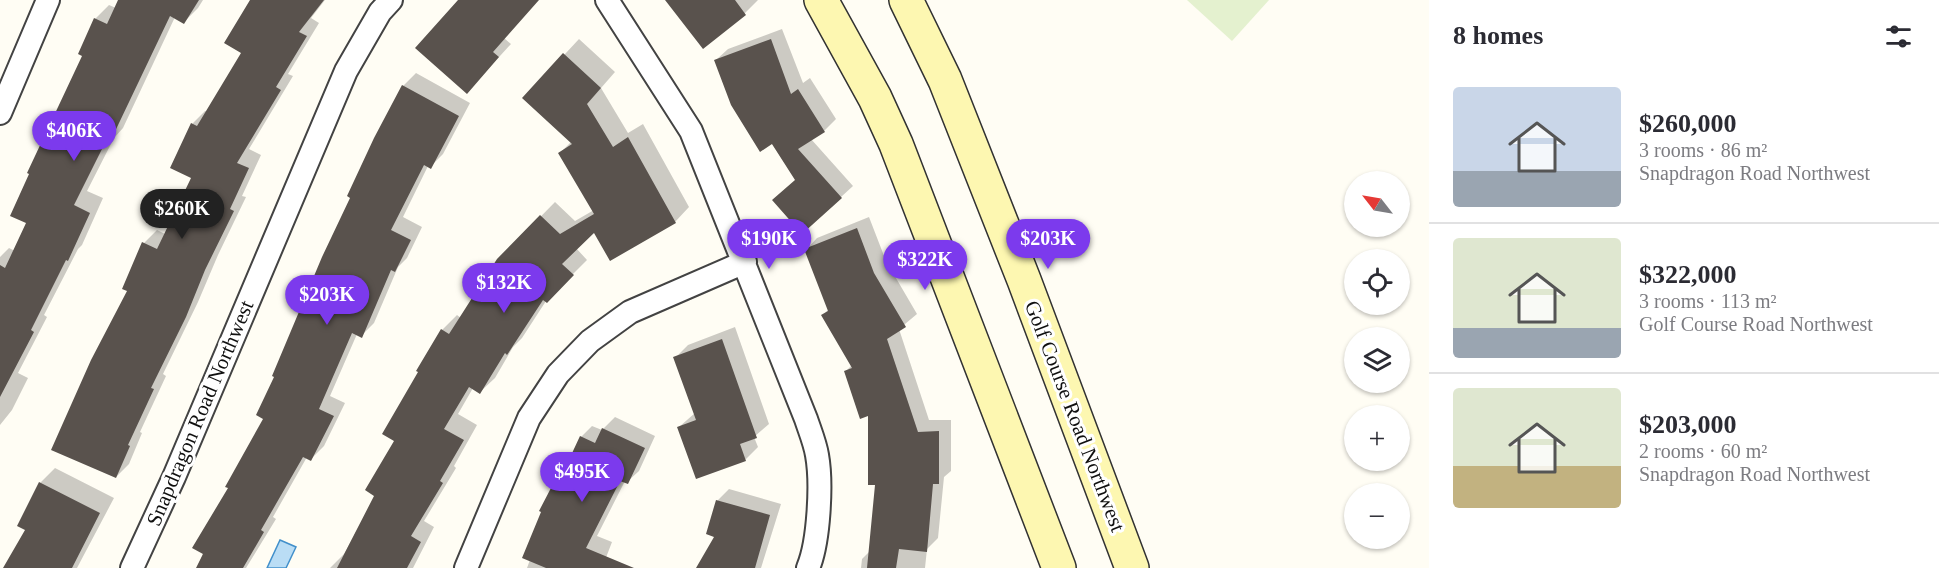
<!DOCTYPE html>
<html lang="en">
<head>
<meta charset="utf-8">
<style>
  body { margin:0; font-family:Georgia,serif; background:#f7f7f7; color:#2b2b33; height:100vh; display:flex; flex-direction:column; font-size:22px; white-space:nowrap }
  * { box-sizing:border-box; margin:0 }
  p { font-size:20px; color:#7c7c81 }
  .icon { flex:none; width:33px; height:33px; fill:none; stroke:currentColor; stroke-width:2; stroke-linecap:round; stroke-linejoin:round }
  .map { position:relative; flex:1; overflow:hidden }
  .sheet { display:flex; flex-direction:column; background:#fff; width:510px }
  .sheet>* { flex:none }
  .needle { width:39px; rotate:301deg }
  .fabs { position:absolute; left:1344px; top:171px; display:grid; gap:12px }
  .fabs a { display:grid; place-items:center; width:66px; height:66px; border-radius:50%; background:#fff; box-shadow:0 2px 4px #0004; font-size:30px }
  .price { position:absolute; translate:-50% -51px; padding:0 14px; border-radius:21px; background:#7c3aed; color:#fff; font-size:20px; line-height:39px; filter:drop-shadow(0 2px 3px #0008) }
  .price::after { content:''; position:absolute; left:50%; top:36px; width:18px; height:14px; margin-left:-9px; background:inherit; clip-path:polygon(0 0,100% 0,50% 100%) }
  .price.on { background:#222; color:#fff }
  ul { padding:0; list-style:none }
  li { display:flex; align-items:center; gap:18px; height:150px; padding:0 24px }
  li+li { border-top:2px solid #e1e1e2 }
  li span { display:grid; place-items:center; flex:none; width:168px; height:120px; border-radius:6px; color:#555 }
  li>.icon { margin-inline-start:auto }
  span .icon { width:72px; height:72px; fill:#fffc; stroke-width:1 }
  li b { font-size:26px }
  h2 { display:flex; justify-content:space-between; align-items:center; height:72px; padding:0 24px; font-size:26px }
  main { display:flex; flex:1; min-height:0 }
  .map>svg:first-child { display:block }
  .pitch { fill:#e4f1cf }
  .water { fill:#baddf5; stroke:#4290cb; stroke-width:1.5 }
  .shadow { fill:#0003 }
  .building { fill:#59524d }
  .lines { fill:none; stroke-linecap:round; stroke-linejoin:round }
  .street-casing { stroke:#434343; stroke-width:26 }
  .secondary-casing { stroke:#323232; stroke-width:36 }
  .street { stroke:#fff; stroke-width:22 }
  .secondary { stroke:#fdf7b1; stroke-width:33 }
  .labels { text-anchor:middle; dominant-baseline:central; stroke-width:6; stroke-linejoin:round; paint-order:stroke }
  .street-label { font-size:21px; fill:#101010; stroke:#fff }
</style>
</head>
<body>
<main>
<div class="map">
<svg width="1429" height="568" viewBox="0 0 1429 568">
  <rect width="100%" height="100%" fill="#fffdf4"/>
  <path class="pitch" d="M 1187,0 L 1269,0 L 1232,41 Z"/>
  <path class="water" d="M 280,540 L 296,547 L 286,568 L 267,568 Z"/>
  <path class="shadow" d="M 120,0 L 203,0 L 198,8 L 184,22 L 175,17 L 123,128 L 114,138 L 87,191 L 103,198 L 82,245 L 78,249 L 44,315 L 47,317 L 18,373 L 28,378 L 12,410 L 0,425 L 0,257 L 9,248 L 15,251 L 28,222 L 95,19 L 109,5 L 116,8 Z
    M 252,0 L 325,0 L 311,18 L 319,23 L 288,74 L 293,76 L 249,149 L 261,155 L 242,196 L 246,197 L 218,255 L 198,302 L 163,374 L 166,376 L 140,432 L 142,433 L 129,464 L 116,477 L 129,290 L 144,243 L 157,230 L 165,234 L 193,178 L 192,124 L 205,111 L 207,111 L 243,52 Z
    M 462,0 L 538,0 L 504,38 L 511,44 L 479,79 Z
    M 671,0 L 758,0 L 745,13 L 703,46 Z
    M 782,29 L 803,83 L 810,78 L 836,119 L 824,131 L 811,139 L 853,186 L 841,197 L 796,180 L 716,60 L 728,49 Z
    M 579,39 L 615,72 L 601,88 L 628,133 L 643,124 L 689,207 L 675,222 L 594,230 L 576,248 L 587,260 L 546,301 L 522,338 L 513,347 L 495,378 L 480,392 L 473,388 L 458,414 L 477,425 L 454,466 L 456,468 L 424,521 L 434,527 L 413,568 L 330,568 L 344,554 L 376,495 L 442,330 L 457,315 L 461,318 L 498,260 L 555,202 L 575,221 L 594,210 L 560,153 L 572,141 L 524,98 Z
    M 416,73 L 470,103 L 443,154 L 430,167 L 428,166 L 403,217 L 422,227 L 407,258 L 398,267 L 374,323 L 361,336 L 357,334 L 330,396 L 345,403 L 324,446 L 311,459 L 307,457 L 273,517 L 276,519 L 246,568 L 197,568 L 230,488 L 265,418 L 403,86 Z
    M 869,217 L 886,261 L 917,314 L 899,329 L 929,420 L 951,420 L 951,471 L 944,477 L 938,538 L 927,549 L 925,568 L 861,568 L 862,559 L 870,551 L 877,483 L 870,414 L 846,371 L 852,365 L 823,315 L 829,309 L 806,250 L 817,238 Z
    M 735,327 L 769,424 L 754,437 L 758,447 L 745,460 L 679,427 L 695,413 L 675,358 L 688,345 Z
    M 615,417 L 655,436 L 639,471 L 627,482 L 625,481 L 597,536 L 612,542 L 602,568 L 527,568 L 565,464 L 572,457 L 581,437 L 592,426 L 602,430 Z
    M 55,468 L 114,498 L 77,568 L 4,568 L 27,530 L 40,483 Z
    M 729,489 L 781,504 L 761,568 L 698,568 L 717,536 L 717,501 Z"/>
  <path class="building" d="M 118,0 L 199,0 L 184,24 L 170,16 L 109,144 L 105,143 L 74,205 L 90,213 L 68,261 L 66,260 L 31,330 L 34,332 L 0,397 L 0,265 L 5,268 L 26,223 L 10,216 L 29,174 L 27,173 L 82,56 L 78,54 L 94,18 L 107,24 Z
    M 250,0 L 324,0 L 299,32 L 307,36 L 276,87 L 281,90 L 237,163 L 249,168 L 230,209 L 234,211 L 205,270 L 186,317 L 151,388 L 154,389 L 128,445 L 130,446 L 116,478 L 51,450 L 91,360 L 127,291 L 122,289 L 142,242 L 157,249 L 191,178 L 170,168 L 191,123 L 197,126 L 241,53 L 224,43 Z
    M 458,0 L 539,0 L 493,52 L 499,57 L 467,94 L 415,48 Z
    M 665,0 L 735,0 L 746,15 L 703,49 Z
    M 771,39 L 791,94 L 798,89 L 825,132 L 798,149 L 842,198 L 802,234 L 772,200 L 795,180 L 772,144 L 760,152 L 731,105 L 714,60 Z
    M 563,53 L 601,88 L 587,104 L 613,147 L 628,137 L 676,223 L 610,261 L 594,233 L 562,264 L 574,275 L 547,303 L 543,300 L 507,355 L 505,353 L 480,394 L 469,387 L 444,429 L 464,440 L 440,481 L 443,483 L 411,536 L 421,542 L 407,568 L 337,568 L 374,496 L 365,490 L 394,441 L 382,434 L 418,372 L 416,371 L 441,329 L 449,334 L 497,259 L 540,215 L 560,234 L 594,214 L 558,153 L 572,144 L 522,98 Z
    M 402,85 L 459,116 L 431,169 L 424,165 L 391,230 L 411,240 L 395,272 L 391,270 L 362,338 L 352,333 L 319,409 L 334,416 L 311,461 L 303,457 L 261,530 L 264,532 L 243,568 L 196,568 L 203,554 L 192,548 L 228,488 L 225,487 L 263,419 L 256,415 L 274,377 L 272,376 L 322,257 L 350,198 L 347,196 L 374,138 Z
    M 857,228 L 874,273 L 906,327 L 887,339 L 918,432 L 939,431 L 939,484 L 933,484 L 927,552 L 899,549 L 896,568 L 867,568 L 875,485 L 868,485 L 868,416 L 860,419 L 844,371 L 852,368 L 821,315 L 828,311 L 804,249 Z
    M 722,339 L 757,438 L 740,444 L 746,461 L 696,479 L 677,427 L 696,420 L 673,357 Z
    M 602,428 L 645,448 L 628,484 L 620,481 L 586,548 L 634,568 L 546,568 L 522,558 L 541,512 L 539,511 L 564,463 L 567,464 L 580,436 L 595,443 Z
    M 39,482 L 100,513 L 72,568 L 3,568 L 25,530 L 17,526 Z
    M 716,500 L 770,515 L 755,568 L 696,568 L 714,537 L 706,534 Z"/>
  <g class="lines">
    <g class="street-casing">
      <path id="street" d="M 607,0 L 691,131 L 806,419 C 810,431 815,443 817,455 C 822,483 819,542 808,568
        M 0,113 L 48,0
        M 132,568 L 174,477 L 346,71 L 380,12 L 391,0
        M 466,568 L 529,418 L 558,374 L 590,341 L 630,312 L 745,262"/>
    </g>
    <g class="secondary-casing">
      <path id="secondary" d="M 821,0 L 875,98 L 896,144 L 1059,568
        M 906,0 L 945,80 L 1024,280 L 1132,568"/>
    </g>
    <use href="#street" class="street"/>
    <use href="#secondary" class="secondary"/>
  </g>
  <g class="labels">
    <g class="street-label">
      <text transform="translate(200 413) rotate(-67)">Snapdragon Road Northwest</text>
      <text transform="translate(1075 416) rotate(69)">Golf Course Road Northwest</text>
    </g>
  </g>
</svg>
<div class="fabs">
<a><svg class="needle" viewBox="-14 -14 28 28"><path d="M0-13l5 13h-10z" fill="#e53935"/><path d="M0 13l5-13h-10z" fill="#7c7c81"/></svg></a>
<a><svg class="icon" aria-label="locate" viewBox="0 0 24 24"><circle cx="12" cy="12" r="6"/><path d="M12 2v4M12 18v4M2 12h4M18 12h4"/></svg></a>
<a><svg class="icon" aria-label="layers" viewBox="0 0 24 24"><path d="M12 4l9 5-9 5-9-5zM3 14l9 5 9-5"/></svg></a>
<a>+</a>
<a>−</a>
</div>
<b class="price" style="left:74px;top:162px">$406K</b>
<b class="price on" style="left:182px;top:240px">$260K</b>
<b class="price" style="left:769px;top:270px">$190K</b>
<b class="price" style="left:1048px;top:270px">$203K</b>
<b class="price" style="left:925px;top:291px">$322K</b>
<b class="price" style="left:504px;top:314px">$132K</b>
<b class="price" style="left:327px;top:326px">$203K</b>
<b class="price" style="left:582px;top:503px">$495K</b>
</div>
<section class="sheet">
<h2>8 homes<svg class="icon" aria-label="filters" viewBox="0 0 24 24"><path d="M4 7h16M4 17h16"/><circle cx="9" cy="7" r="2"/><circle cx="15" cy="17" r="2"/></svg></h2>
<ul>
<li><span style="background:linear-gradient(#c9d6e8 70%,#9aa5b1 0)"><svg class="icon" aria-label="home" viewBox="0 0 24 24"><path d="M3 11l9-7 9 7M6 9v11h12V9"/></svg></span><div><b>$260,000</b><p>3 rooms · 86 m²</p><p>Snapdragon Road Northwest</p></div></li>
<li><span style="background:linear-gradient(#dfe7d0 75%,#9aa5b1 0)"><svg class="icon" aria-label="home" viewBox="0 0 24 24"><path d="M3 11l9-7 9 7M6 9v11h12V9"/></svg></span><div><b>$322,000</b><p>3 rooms · 113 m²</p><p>Golf Course Road Northwest</p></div></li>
<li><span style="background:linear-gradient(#dfe7d0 65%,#c2b280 0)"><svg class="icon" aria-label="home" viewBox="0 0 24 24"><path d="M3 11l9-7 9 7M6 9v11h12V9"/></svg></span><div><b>$203,000</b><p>2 rooms · 60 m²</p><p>Snapdragon Road Northwest</p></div></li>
</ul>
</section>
</main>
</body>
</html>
